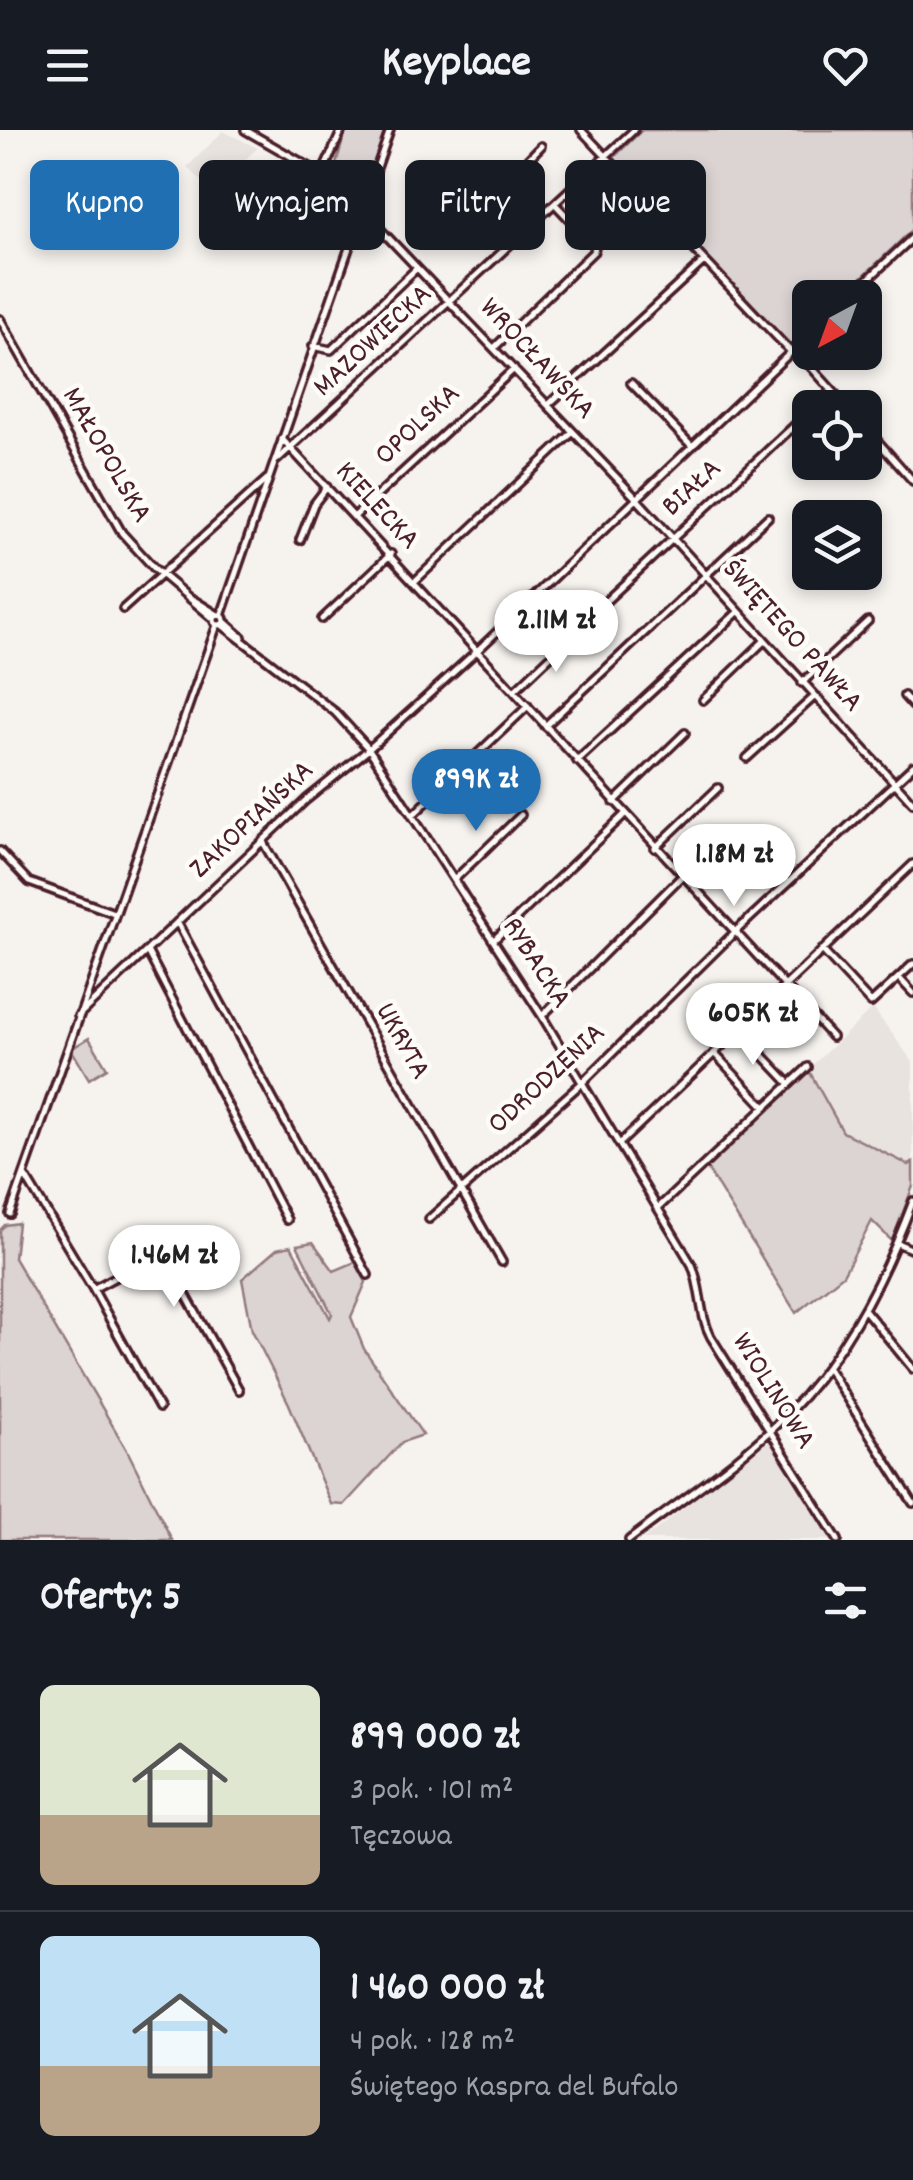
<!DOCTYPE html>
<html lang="pl">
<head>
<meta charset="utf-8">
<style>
  body { margin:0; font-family:Dekko,sans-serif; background:#20242c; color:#f1f3f6; height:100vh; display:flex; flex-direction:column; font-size:38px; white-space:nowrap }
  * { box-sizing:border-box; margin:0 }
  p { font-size:32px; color:#9ea1a6 }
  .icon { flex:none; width:55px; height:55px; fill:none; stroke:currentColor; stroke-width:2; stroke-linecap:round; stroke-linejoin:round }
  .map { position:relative; height:1410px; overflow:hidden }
  .drawer { display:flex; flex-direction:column; background:#171b24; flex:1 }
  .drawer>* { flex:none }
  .hud { position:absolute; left:30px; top:30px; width:855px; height:90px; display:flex; gap:20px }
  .needle { width:65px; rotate:221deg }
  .tools { position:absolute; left:792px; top:150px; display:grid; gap:20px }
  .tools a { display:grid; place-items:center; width:90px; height:90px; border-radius:15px; background:#171b24; box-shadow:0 5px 15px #0003; font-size:50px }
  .price { position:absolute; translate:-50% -85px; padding:0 22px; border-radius:35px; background:#fff; color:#222; font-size:32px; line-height:65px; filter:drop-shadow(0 2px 5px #0008) }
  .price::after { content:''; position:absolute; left:50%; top:60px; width:30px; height:22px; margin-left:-15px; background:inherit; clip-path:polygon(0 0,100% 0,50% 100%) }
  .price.active { background:#1f6fb2; color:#fff }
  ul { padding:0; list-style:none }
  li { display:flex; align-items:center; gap:30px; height:250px; padding:0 40px }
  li+li { border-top:2px solid #363941 }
  li span { display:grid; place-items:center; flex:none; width:280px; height:200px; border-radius:15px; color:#555 }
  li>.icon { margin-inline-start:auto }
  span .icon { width:120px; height:120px; fill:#fffc; stroke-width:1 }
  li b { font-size:42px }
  h2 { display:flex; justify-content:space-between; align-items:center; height:120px; padding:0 40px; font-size:42px }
  .chip { padding:0 35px; border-radius:15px; background:#171b24; box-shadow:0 5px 15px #0003; font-size:35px; line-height:90px }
  .chip.active { background:#1f6fb2; color:#fff }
  header { display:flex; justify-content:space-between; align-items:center; height:130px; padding:0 40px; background:#171b24; font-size:45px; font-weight:700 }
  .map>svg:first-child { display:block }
  .built { fill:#e9e3e0 }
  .green { fill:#dcd4d2; stroke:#937a7e; stroke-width:2.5 }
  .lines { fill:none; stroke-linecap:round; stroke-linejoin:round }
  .street-casing { stroke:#4a1f2b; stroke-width:12 }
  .street { stroke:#fdfcf7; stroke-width:5 }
  .labels { text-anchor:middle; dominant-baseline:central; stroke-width:9; stroke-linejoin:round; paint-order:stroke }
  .street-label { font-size:30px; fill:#4a1f2b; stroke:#fdfcf7 }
</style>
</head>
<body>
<header><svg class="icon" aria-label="menu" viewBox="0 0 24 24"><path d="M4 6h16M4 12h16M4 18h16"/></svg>Keyplace<svg class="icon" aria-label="heart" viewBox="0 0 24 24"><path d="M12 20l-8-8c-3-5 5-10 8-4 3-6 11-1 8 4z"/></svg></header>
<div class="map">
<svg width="913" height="1410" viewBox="0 0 913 1410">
  <rect width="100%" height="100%" fill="#f6f3ef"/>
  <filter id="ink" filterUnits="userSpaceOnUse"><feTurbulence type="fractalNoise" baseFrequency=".01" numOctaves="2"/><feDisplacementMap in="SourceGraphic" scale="20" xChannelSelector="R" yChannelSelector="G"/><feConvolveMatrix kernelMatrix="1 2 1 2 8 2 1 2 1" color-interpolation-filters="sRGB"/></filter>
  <g filter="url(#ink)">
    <path class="built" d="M 223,1 L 258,18 L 211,60 L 187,37 Z
      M 873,878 L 913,932 L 913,1031 L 909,1035 L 843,1002 L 808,939 Z
      M 770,1310 L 832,1410 L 643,1410 Z"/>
    <path class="green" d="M 346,0 L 386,0 L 359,70 L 333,44 Z
      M 642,0 L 913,0 L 913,99 L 841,167 L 810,168 L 810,197 L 790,216 L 613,28 Z
      M 89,908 L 107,938 L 89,949 L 71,919 Z
      M 808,939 L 843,1002 L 909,1035 L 913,1032 L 913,1056 L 892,1111 L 872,1091 L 843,1145 L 796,1183 L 706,1037 Z
      M 18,1093 L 14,1128 L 127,1320 L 172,1410 L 0,1410 L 0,1100 L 5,1095 Z
      M 313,1112 L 334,1141 L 355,1132 L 366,1152 L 351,1187 L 364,1219 L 423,1305 L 402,1312 L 344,1375 L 331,1374 L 289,1274 L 252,1200 L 242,1149 L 277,1119 L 291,1116 L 330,1188 L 332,1184 L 297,1115 Z"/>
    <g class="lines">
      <g class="street-casing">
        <path id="street" d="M 245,0 L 322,44 L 362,80 L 636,368 L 913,673
          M 581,0 L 791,222
          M 322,44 L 342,0
          M 488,71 L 520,105
          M 451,109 L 541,16
          M 848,168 L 913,107
          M 0,189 L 122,403 L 155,439 L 214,489
          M 313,216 L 331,220 L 417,138
          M 494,218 L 594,121 L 595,116 L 555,74
          M 794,218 L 848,278
          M 631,253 L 692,316
          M 548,275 L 704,131
          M 814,278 L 832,260
          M 865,297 L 913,351
          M 282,309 L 832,907
          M 277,330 L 634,0
          M 355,386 L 514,239
          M 300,410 L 314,374 L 327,357
          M 414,452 L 572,303
          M 194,470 L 218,485
          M 607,470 L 810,281
          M 123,479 L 267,349
          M214 490a5 5 0 1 1 10 0a5 5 0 1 1-10 0Z
          M 221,486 L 390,0
          M 322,489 L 391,424
          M 224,491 L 242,507
          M 222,495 L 335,582 L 369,619 L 542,886 L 692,1135 C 702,1159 699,1185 711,1207 L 838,1410
          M 802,553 L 868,491
          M 514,561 L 574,504
          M 904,566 L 913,576
          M 703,570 L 764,511
          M 545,596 L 768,387
          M 747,628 L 814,567
          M 577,631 L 738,482
          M 614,672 L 685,603
          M 414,684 L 528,576
          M 747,709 L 787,752
          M 263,712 L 502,1132
          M 655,718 L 718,658
          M 0,721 L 29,752 L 114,783
          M 455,749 L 521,685
          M 177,792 L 368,1145
          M 494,810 L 625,684
          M 822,820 L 871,873 L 913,834
          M 147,821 L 287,1090
          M 899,848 L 913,863
          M 78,886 L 306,670 L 369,619 L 478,520 L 810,204
          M 542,886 L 681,747
          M 739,900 L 790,954
          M 714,923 L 765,977
          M 619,1014 L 913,734
          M 25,1046 L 93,1159 L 159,1278
          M 658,1078 L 808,937
          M 10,1084 L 217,495
          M 429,1089 L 583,952 L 733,804 L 913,636
          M 897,1113 L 913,1120
          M 93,1159 L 162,1122 L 239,1260
          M 864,1179 L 913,1239
          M 827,1237 L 913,1373
          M 629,1410 C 682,1369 743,1330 790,1281 C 846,1223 885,1146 913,1071"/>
      </g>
      <use href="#street" class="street"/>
    </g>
  </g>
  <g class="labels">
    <g class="street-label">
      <text transform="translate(374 212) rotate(-43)">MAZOWIECKA</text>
      <text transform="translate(536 230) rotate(47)">WROCŁAWSKA</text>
      <text transform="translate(419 296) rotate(-43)">OPOLSKA</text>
      <text transform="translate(105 326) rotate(60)">MAŁOPOLSKA</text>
      <text transform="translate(693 359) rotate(-43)">BIAŁA</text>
      <text transform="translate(376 377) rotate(47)">KIELECKA</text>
      <text transform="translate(791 507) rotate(48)">ŚWIĘTEGO PAWŁA</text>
      <text transform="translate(253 691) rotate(-43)">ZAKOPIAŃSKA</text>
      <text transform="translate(535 834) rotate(57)">RYBACKA</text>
      <text transform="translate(401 912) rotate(61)">UKRYTA</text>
      <text transform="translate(548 950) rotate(-43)">ODRODZENIA</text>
      <text transform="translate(772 1262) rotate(58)">WIOLINOWA</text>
    </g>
  </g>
</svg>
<div class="tools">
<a><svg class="needle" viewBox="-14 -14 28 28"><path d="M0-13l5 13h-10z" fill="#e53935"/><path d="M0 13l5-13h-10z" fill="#9ea1a6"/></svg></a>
<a><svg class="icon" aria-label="locate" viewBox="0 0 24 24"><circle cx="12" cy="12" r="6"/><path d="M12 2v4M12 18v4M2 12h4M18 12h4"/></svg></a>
<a><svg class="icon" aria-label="layers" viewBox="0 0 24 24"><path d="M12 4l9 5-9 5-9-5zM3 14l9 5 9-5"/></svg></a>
</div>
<b class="price" style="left:556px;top:545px">2.11M zł</b>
<b class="price active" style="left:476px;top:704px">899K zł</b>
<b class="price" style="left:734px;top:779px">1.18M zł</b>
<b class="price" style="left:753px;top:938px">605K zł</b>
<b class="price" style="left:174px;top:1180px">1.46M zł</b>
<div class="hud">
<a class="chip active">Kupno</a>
<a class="chip">Wynajem</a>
<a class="chip">Filtry</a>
<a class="chip">Nowe</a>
</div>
</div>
<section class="drawer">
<h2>Oferty: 5<svg class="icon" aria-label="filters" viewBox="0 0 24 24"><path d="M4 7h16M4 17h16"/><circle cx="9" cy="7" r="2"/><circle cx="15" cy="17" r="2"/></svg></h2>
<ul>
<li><span style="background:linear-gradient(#dfe7d0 65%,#b9a48a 0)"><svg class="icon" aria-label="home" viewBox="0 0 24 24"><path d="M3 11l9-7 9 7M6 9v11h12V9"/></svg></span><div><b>899 000 zł</b><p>3 pok. · 101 m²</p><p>Tęczowa</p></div></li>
<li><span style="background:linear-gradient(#bfe0f5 65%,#b9a48a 0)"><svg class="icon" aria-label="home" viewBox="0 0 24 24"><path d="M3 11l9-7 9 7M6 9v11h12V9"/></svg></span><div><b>1 460 000 zł</b><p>4 pok. · 128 m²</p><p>Świętego Kaspra del Bufalo</p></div></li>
</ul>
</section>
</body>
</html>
